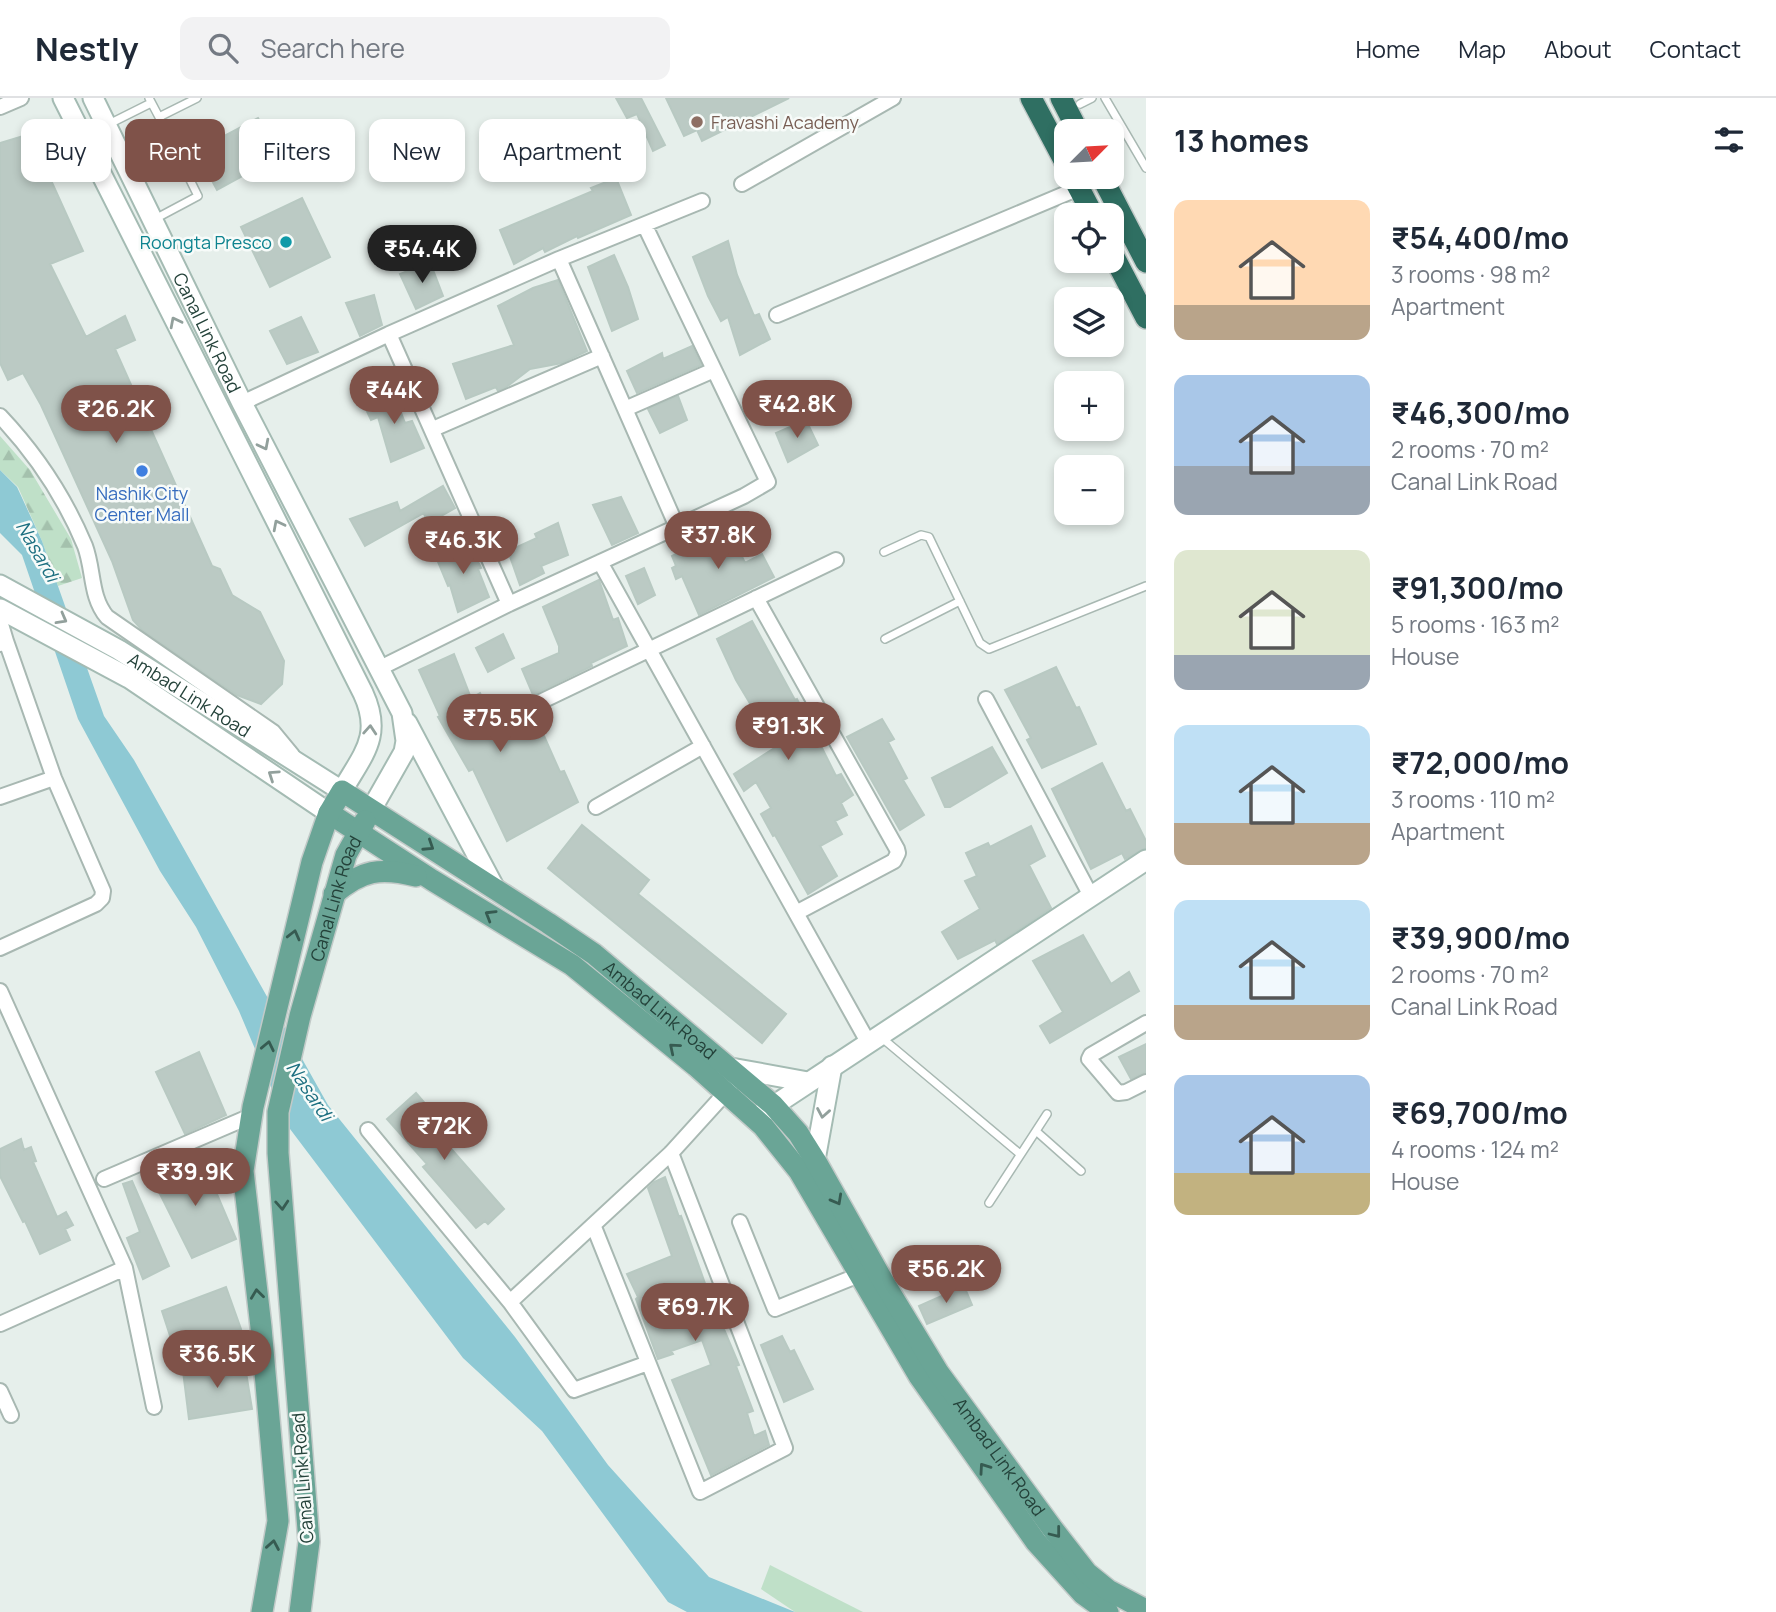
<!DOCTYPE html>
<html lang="en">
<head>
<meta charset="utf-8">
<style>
  body { margin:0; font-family:Manrope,sans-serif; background:#f2f2f3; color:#1f2937; height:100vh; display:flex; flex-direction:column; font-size:26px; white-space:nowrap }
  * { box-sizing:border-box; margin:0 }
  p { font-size:23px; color:#747a83 }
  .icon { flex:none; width:38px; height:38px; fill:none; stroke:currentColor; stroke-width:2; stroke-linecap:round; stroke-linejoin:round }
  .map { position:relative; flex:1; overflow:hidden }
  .panel { display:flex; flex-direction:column; background:#fff; width:630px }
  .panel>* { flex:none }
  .guide { position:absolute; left:21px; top:21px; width:665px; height:63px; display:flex; gap:14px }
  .needle { width:46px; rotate:66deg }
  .controls { position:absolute; left:1054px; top:21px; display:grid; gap:14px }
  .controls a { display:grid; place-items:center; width:70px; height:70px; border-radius:14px; background:#fff; box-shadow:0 4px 10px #0003; font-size:35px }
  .price { position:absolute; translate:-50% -60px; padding:0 16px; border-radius:24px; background:#7f5249; color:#fff; font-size:23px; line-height:46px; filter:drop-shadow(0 2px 4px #0008) }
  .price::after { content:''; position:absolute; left:50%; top:42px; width:21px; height:16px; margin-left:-10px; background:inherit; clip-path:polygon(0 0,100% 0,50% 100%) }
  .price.current { background:#222; color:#fff }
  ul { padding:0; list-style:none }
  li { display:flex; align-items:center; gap:21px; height:175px; padding:0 28px }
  li span { display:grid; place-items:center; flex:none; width:196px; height:140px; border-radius:14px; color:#555 }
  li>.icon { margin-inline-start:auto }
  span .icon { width:84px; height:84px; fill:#fffc; stroke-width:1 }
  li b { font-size:30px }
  h2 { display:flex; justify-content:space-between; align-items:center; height:84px; padding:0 28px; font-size:30px }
  .pill { padding:0 24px; border-radius:14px; background:#fff; box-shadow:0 4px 10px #0003; font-size:24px; line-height:63px }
  .pill.current { background:#7f5249; color:#fff }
  header { display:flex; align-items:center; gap:42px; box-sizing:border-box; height:98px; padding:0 35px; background:#fff; border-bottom:2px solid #e0e1e3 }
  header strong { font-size:33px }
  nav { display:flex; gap:38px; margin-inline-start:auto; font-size:24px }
  .search { width:490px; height:63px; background:#f2f2f3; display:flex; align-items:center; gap:18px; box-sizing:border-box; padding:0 24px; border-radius:14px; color:#747a83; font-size:26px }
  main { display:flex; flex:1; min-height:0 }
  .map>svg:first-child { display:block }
  .green { fill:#bfe0c8 }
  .forest { fill:url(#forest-firs) }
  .water { fill:#8ec9d4 }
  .building { fill:#bbcac4; stroke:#b8c9c2; stroke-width:2 }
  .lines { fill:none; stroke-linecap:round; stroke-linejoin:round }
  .lane-casing { stroke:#a8b8b2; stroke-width:10 }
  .street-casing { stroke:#a8b8b2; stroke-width:18 }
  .secondary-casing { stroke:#a4bbb3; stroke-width:23 }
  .primary-casing { stroke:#c2cac8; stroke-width:24 }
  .highway-casing { stroke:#c2cac8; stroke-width:24 }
  .lane { stroke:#fff; stroke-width:7 }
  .street { stroke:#fff; stroke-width:14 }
  .secondary { stroke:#fff; stroke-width:19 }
  .primary { stroke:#6aa596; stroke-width:21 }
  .highway { stroke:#2f6f62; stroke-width:21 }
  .oneway { stroke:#92a09c }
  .oneway2 { stroke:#365b51 }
  .education-dot { fill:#8d6e63; stroke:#f7fbf9; stroke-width:2.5 }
  .culture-dot { fill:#0f9aa8; stroke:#f7fbf9; stroke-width:2.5 }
  .shop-dot { fill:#3f7fe0; stroke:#f7fbf9; stroke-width:2.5 }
  .labels { text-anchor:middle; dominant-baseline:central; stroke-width:5; stroke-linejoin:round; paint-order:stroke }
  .education-label { font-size:18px; fill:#785e54; stroke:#f7fbf9; text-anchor:start }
  .culture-label { font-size:18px; fill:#0d838f; stroke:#f7fbf9; text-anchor:end }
  .street-label { font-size:18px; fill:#24423a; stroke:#f7fbf9 }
  .shop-label { font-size:18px; fill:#366cbe; stroke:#f7fbf9 }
  .water-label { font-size:19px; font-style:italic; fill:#1c6f80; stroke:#f7fbf9 }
</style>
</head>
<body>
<header>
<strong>Nestly</strong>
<div class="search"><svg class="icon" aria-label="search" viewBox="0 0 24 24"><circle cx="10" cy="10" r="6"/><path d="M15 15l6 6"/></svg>Search here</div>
<nav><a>Home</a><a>Map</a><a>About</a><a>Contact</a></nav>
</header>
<main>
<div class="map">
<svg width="1146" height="1514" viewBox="0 0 1146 1514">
  <defs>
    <pattern id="forest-firs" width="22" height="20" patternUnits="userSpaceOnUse" patternTransform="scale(1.75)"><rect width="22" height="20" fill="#bfe0c8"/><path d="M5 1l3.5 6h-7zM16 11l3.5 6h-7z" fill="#a4c1ad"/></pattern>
  </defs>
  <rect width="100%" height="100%" fill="#e6efeb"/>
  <path class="green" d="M 770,1467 L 863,1514 L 795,1514 L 761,1491 Z"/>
  <path class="forest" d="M 0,338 L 30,372 L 71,441 L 82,480 L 58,488 L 42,443 L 18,389 L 0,372 Z"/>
  <path class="water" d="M 0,372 L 17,389 L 42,443 L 104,618 L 134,662 L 328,1007 L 515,1239 L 608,1367 L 709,1479 L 795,1514 L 687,1514 L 668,1504 L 542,1333 L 463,1260 L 287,1027 L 239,913 L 196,829 L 160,773 L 78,621 L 22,457 L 0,435 Z"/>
  <path class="building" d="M 616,0 L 641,0 L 665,47 L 653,53 L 637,16 L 627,20 Z
    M 666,0 L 789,0 L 702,43 L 697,32 L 684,38 Z
    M 258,20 L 279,58 L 217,92 L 196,53 Z
    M 30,36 L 83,153 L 50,166 L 86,239 L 125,218 L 135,242 L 115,251 L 212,468 L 220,471 L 232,497 L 260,514 L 284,563 L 282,586 L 261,606 L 237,597 L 216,583 L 142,532 L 133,522 L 112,463 L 41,307 L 23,275 L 8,282 L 0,265 L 0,45 Z
    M 616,80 L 631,117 L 578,140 L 577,138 L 545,154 L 543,150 L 514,166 L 500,132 L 593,93 L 591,90 Z
    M 302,100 L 330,159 L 270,189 L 241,129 Z
    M 728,143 L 737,177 L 754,218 L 759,216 L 770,241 L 740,257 L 728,219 L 721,223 L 708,198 L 693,159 Z
    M 614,157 L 628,189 L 638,221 L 612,233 L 588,169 Z
    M 430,164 L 443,198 L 416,211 L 400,176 Z
    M 558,182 L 587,253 L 562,265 L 530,271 L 505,290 L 498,293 L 496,289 L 466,301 L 453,266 L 514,247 L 498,208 L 533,190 Z
    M 374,197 L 382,227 L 360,238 L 346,205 Z
    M 301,219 L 318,254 L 287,266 L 270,233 Z
    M 692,248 L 701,267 L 637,295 L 627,273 L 662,255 L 663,261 Z
    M 392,291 L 405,325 L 412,323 L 424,350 L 391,364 L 378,319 L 371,322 L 363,305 Z
    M 678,298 L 687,322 L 660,335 L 648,311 Z
    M 806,322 L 818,347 L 788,364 L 776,335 Z
    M 443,388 L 455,410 L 427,426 L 424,415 L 365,448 L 350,421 L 397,404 L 400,413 Z
    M 621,399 L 638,435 L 612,447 L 593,407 Z
    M 558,425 L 568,457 L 541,468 L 544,475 L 520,487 L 508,453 L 537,440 L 535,436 Z
    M 728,429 L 745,465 L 762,456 L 774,479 L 699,517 L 682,478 L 676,481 L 672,470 L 676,468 L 672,458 Z
    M 468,443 L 481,470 L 478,471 L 489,499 L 458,514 L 450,487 L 448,488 L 436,459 Z
    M 644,470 L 655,497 L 638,506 L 626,478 Z
    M 599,482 L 613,522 L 618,520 L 627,548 L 591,565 L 592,568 L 533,597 L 522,571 L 559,555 L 559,548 L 543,509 Z
    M 752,523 L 795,602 L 797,601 L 808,622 L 836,678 L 841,676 L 853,697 L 841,705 L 847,717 L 835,723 L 842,736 L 820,748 L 837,778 L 808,796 L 775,737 L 773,738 L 761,716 L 771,710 L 756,684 L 744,693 L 734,676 L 776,649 L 736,582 L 717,541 Z
    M 503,536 L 514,560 L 488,574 L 476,550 Z
    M 454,556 L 471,600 L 480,595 L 502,637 L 537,622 L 560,674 L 564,673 L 578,704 L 507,743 L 473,671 L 469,673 L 438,619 L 440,618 L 419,572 Z
    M 1056,569 L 1076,610 L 1079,609 L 1096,646 L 1042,670 L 1027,642 L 1031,640 L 1005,592 Z
    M 882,621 L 894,641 L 888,644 L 907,680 L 903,682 L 924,717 L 900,732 L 847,639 Z
    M 992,649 L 1007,675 L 950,709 L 945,709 L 932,680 Z
    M 1102,665 L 1126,713 L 1130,711 L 1146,743 L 1146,750 L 1125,761 L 1122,755 L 1091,771 L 1052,691 Z
    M 582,727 L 649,782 L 638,796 L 786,916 L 762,945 L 548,770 Z
    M 1031,728 L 1045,758 L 1029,767 L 1051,810 L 997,846 L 995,842 L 958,861 L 942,834 L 980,811 L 965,783 L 977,778 L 966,755 L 988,745 L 990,749 Z
    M 1083,837 L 1111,886 L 1129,874 L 1139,893 L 1050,945 L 1040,928 L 1063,914 L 1033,863 Z
    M 1146,946 L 1146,974 L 1131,981 L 1119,959 Z
    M 199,954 L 226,1017 L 185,1036 L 156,974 Z
    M 416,995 L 446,1030 L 439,1037 L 504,1111 L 488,1126 L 485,1123 L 476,1130 L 423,1069 L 427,1066 L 387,1021 Z
    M 21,1041 L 24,1052 L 31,1049 L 36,1063 L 33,1064 L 57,1119 L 66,1114 L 73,1127 L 65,1131 L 70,1142 L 40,1156 L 25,1123 L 23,1124 L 0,1078 L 0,1051 Z
    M 202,1061 L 236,1141 L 192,1160 L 153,1082 Z
    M 665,1079 L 679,1119 L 681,1118 L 707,1191 L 739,1267 L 736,1268 L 753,1313 L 747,1315 L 754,1338 L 765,1333 L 769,1347 L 711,1377 L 672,1282 L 711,1267 L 702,1242 L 671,1253 L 673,1256 L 658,1261 L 636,1201 L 638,1199 L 627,1176 L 672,1158 L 648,1090 L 654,1084 Z
    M 132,1083 L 169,1168 L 143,1181 L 127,1140 L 140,1134 L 123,1086 Z
    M 964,1188 L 972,1207 L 927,1226 L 919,1208 Z
    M 226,1189 L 241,1231 L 175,1253 L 162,1213 Z
    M 782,1238 L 790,1254 L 794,1252 L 813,1291 L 784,1304 L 761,1247 Z
    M 244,1262 L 252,1311 L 189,1321 L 183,1273 Z"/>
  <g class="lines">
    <g class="lane-casing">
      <path id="lane" d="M 149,0 L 159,19
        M 1105,0 L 1146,70
        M 1080,6 L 1092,0
        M 107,27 L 151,5
        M 153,122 L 198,98 L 159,19 L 197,0
        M 884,454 L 921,437 L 929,439 L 980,545 L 989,551 L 1146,488
        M 885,541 L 960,503
        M 882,940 L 1020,1056
        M 1036,1033 L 1081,1073
        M 989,1105 L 1047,1016"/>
    </g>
    <g class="street-casing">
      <path id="street" d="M 0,9 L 21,0
        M 742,86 L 893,0
        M 559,161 L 677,429
        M 777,217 L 1079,90
        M 389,236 L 509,506
        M 242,305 L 389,236 L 559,161 L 702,103
        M 625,311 L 714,272
        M 0,318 C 36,356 65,400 85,448 C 94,472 90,499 107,519 L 273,634 L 292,657
        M 433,331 L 602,258
        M 600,464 L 868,944
        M 756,500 L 897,751 L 898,755 L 894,763 L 796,815
        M 0,523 L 6,543 L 0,546
        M 378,571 L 509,506 L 744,398 L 768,384 L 645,128
        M 986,601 L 1091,798
        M 538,605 L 836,462
        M 0,699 L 54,680
        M 596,709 L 703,648
        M 0,850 L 96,806 L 102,800 L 103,793 L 54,680 L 6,543
        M 0,893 L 125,1170 L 154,1309
        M 1146,925 L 1091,957 L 1089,961 L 1118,995 L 1126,994 L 1146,984
        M 368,1032 L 510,1204 L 574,1292 L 648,1265
        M 104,1081 L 251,1018
        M 740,1124 L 775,1211 L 859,1177
        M 594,1129 L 700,1394 L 785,1350 L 671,1055
        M 510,1204 L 671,1055 L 730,990
        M 0,1226 L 125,1170
        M 0,1293 L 11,1317"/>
    </g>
    <g class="secondary-casing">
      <g id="secondary">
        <path id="s1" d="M 93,0 L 242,305 L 402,615 L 406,643 L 404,654 L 371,712"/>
        <path id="s2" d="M 0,487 L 119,552 L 342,693 C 363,656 383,638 363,595 L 63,0"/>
        <path d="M 0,511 L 129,580 L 329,715"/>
        <path d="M 407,625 L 495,791"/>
        <path d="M 731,970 L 808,984"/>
        <path d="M 761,1016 L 1146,762"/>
        <path d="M 815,1062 L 832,968"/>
      </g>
    </g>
    <g class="primary-casing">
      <g id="primary">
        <path d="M 329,715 L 432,782 L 572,867 L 696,968 L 763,1028 L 799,1073 L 919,1278 L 1036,1444 L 1083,1496 L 1108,1514"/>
        <path d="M 334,796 C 361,772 381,769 416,778"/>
        <path id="s3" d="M 262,1514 L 278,1423 L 261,1229 L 243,1073 L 253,1009 L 312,764 L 329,715 L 342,693 L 548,825 L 594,856 L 773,1007 L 798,1035 L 815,1062 L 883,1183 L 938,1274 L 1052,1430 L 1087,1475 L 1108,1492 L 1146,1512"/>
        <path id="s4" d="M 300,1514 L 309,1444 L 278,1055 L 278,1014 L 300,918 L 346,757 L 365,723"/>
      </g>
    </g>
    <g class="highway-casing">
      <path id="highway" d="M 1031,0 L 1066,66
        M 1061,0 L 1078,33
        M 1073,79 L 1093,117
        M 1102,79 L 1146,164
        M 1111,153 L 1146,220"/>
    </g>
    <use href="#lane" class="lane"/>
    <use href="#street" class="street"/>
    <use href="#secondary" class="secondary"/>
    <use href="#primary" class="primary"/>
    <use href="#highway" class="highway"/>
  </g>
  <defs><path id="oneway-chevron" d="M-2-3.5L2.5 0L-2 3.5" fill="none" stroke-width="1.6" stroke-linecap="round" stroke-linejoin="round" transform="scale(1.75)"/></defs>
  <g class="oneway">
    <use href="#oneway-chevron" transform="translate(175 224) rotate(-117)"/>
    <use href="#oneway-chevron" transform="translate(264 347) rotate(63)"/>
    <use href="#oneway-chevron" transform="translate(278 427) rotate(-117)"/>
    <use href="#oneway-chevron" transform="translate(62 521) rotate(29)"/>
    <use href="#oneway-chevron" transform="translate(370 632) rotate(-86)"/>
    <use href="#oneway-chevron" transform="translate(273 677) rotate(-146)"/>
    <use href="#oneway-chevron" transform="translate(823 1015) rotate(100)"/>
  </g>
  <g class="oneway2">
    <use href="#oneway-chevron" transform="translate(429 748) rotate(33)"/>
    <use href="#oneway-chevron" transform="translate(490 817) rotate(-149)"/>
    <use href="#oneway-chevron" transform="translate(294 837) rotate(-76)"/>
    <use href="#oneway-chevron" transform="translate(268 948) rotate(-78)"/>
    <use href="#oneway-chevron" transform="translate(674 950) rotate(-140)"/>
    <use href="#oneway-chevron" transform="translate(837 1102) rotate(61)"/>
    <use href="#oneway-chevron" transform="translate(282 1107) rotate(86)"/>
    <use href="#oneway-chevron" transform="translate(257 1196) rotate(-97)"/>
    <use href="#oneway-chevron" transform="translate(984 1370) rotate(-125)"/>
    <use href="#oneway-chevron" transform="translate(1056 1435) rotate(52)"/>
    <use href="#oneway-chevron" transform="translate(273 1447) rotate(-80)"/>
  </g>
  <circle class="education-dot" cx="697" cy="24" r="7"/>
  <circle class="culture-dot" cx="286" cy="144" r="7"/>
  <circle class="shop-dot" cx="142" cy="373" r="7"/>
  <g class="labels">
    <g class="education-label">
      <text x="711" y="24">Fravashi Academy</text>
    </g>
    <g class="culture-label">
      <text x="272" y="144">Roongta Presco</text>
    </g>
    <g class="street-label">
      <text stroke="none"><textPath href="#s1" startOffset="261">Canal Link Road</textPath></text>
      <text stroke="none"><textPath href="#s2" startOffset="219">Ambad Link Road</textPath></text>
      <text stroke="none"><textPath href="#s4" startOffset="723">Canal Link Road</textPath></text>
      <text stroke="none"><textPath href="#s3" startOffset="1225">Ambad Link Road</textPath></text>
      <text stroke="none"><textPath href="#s3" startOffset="1792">Ambad Link Road</textPath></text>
      <text transform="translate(302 1380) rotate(-94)">Canal Link Road</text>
    </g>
    <g class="shop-label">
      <text x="142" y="395">Nashik City<tspan x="142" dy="21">Center Mall</tspan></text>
    </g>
    <g class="water-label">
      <text transform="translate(38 453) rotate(60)">Nasardi</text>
      <text transform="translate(310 993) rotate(56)">Nasardi</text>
    </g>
  </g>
</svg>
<div class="controls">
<a><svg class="needle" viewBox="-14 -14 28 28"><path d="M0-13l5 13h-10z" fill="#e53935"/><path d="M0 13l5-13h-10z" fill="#747a83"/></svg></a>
<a><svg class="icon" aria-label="locate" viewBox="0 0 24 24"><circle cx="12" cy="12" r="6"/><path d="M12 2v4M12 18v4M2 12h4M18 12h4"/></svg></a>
<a><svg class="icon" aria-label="layers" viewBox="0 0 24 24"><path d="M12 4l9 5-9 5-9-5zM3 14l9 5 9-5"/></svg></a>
<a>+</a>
<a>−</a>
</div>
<b class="price current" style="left:422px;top:187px">₹54.4K</b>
<b class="price" style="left:394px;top:328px">₹44K</b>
<b class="price" style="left:797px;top:342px">₹42.8K</b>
<b class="price" style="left:116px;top:347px">₹26.2K</b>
<b class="price" style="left:718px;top:473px">₹37.8K</b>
<b class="price" style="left:463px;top:478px">₹46.3K</b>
<b class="price" style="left:500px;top:656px">₹75.5K</b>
<b class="price" style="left:788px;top:664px">₹91.3K</b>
<b class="price" style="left:444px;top:1064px">₹72K</b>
<b class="price" style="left:195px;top:1110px">₹39.9K</b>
<b class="price" style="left:946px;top:1207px">₹56.2K</b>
<b class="price" style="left:695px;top:1245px">₹69.7K</b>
<b class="price" style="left:217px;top:1292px">₹36.5K</b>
<div class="guide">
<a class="pill">Buy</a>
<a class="pill current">Rent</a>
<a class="pill">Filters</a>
<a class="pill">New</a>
<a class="pill">Apartment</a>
</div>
</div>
<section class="panel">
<h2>13 homes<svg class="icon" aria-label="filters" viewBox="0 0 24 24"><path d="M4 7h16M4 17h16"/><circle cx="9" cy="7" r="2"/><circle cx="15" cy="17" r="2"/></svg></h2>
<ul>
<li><span style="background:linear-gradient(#ffd9b3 75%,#b9a48a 0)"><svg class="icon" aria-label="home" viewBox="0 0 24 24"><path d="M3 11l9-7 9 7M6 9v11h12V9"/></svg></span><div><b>₹54,400/mo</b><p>3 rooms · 98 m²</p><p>Apartment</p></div></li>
<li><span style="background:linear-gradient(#a9c7e8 65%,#9aa5b1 0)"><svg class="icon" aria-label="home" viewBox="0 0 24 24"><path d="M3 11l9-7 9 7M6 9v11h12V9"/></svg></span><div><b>₹46,300/mo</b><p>2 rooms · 70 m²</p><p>Canal Link Road</p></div></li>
<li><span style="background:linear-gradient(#dfe7d0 75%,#9aa5b1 0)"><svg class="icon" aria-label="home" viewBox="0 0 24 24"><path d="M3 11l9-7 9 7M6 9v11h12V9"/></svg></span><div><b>₹91,300/mo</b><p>5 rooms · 163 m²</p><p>House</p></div></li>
<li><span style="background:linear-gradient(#bfe0f5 70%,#b9a48a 0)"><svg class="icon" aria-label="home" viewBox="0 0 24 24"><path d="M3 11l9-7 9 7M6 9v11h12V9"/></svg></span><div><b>₹72,000/mo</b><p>3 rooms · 110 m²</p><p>Apartment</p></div></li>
<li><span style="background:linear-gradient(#bfe0f5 75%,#b9a48a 0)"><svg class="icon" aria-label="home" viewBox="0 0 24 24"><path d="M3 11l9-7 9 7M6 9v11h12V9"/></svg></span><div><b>₹39,900/mo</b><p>2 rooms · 70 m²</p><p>Canal Link Road</p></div></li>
<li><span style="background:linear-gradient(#a9c7e8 70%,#c2b280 0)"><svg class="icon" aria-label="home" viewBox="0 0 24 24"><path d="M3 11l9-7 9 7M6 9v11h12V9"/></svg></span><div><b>₹69,700/mo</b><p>4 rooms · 124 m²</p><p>House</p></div></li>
</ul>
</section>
</main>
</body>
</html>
